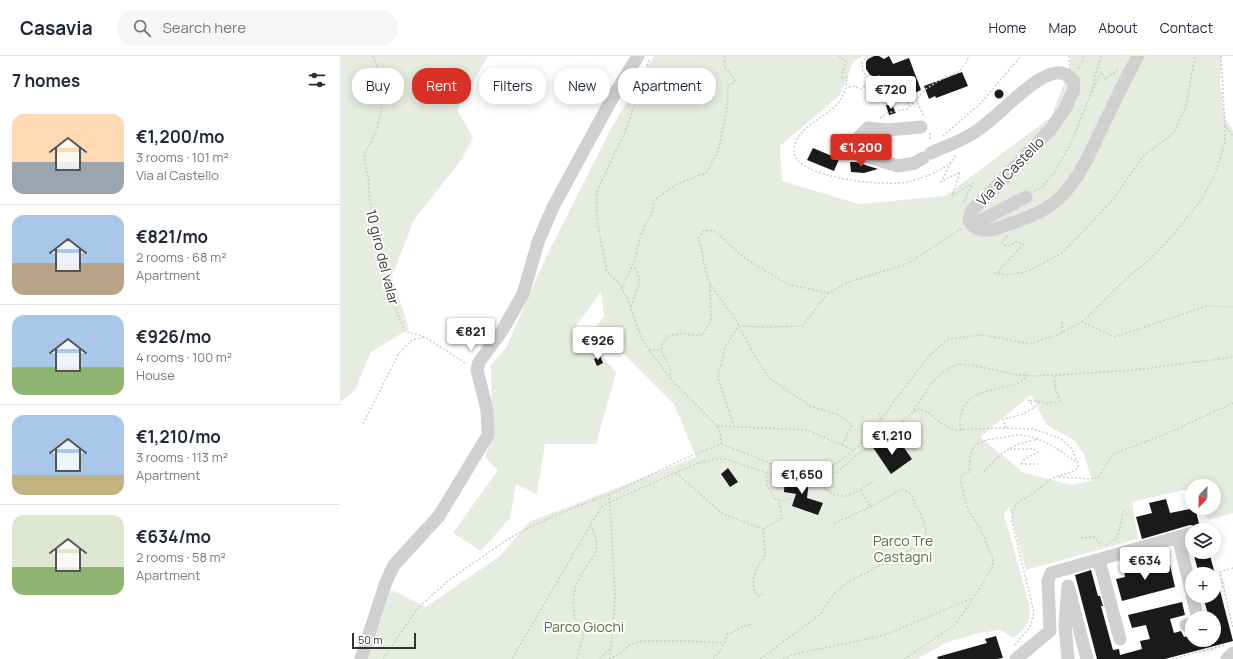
<!DOCTYPE html>
<html lang="en">
<head>
<meta charset="utf-8">
<style>
  body { margin:0; font-family:Manrope,sans-serif; background:#f6f6f7; color:#1f2937; height:100vh; display:flex; flex-direction:column; font-size:15px; white-space:nowrap }
  * { box-sizing:border-box; margin:0 }
  p { font-size:13px; color:#747a83 }
  .icon { flex:none; width:22px; height:22px; fill:none; stroke:currentColor; stroke-width:2; stroke-linecap:round; stroke-linejoin:round }
  .map { position:relative; flex:1; overflow:hidden }
  .panel { display:flex; flex-direction:column; background:#fff; width:340px }
  .panel>* { flex:none }
  .banner { position:absolute; left:12px; top:12px; width:380px; height:36px; display:flex; gap:8px }
  .needle { width:26px; rotate:202deg }
  .controls { position:absolute; left:845px; top:423px; display:grid; gap:8px }
  .controls a { display:grid; place-items:center; width:36px; height:36px; border-radius:50%; background:#fff; box-shadow:0 2px 10px #0003; font-size:20px }
  .scale { position:absolute; left:12px; bottom:10px; width:64px; box-sizing:border-box; padding-left:4px; border:2px solid #333; border-top:0; font-size:11px; line-height:14px; white-space:nowrap; color:#333; -webkit-text-stroke:3px #fff; paint-order:stroke }
  .price { position:absolute; translate:-50% -34px; padding:0 9px; border-radius:4px; background:#fff; color:#222; font-size:13px; line-height:26px; filter:drop-shadow(0 1px 2px #0008) }
  .price::after { content:''; position:absolute; left:50%; top:24px; width:12px; height:9px; margin-left:-6px; background:inherit; clip-path:polygon(0 0,100% 0,50% 100%) }
  .price.current { background:#d93025; color:#fff }
  ul { padding:0; list-style:none }
  li { display:flex; align-items:center; gap:12px; height:100px; padding:0 12px }
  li+li { border-top:1px solid #e0e1e3 }
  li span { display:grid; place-items:center; flex:none; width:112px; height:80px; border-radius:12px; color:#555 }
  li>.icon { margin-inline-start:auto }
  span .icon { width:48px; height:48px; fill:#fffc; stroke-width:1 }
  li b { font-size:17px }
  h2 { display:flex; justify-content:space-between; align-items:center; height:48px; padding:0 12px; font-size:17px }
  .tag { padding:0 14px; border-radius:16px; background:#fff; box-shadow:0 2px 10px #0003; font-size:14px; line-height:36px }
  .tag.current { background:#d93025; color:#fff }
  header { display:flex; align-items:center; gap:24px; box-sizing:border-box; height:56px; padding:0 20px; background:#fff; border-bottom:1px solid #e0e1e3 }
  header strong { font-size:19px }
  nav { display:flex; gap:22px; margin-inline-start:auto; font-size:14px }
  .search { width:280px; height:36px; background:#f6f6f7; display:flex; align-items:center; gap:10px; box-sizing:border-box; padding:0 14px; border-radius:16px; color:#747a83; font-size:15px }
  main { display:flex; flex:1; min-height:0 }
  .map>svg:first-child { display:block }
  .green { fill:#e6ecdf; fill-rule:evenodd }
  .building { fill:#1a1a1a }
  .lines { fill:none; stroke-linecap:round; stroke-linejoin:round }
  .path { stroke:#cdcdcd; stroke-width:1.5; stroke-dasharray:2 2; stroke-linecap:butt }
  .minor { stroke:#d0d0d0; stroke-width:13 }
  .labels { text-anchor:middle; dominant-baseline:central; stroke-width:4; stroke-linejoin:round; paint-order:stroke }
  .street-label { font-size:14px; fill:#333; stroke:#fff }
  .park-label { font-size:14px; fill:#56703f; stroke:#fff }
</style>
</head>
<body>
<header>
<strong>Casavia</strong>
<div class="search"><svg class="icon" aria-label="search" viewBox="0 0 24 24"><circle cx="10" cy="10" r="6"/><path d="M15 15l6 6"/></svg>Search here</div>
<nav><a>Home</a><a>Map</a><a>About</a><a>Contact</a></nav>
</header>
<main>
<section class="panel">
<h2>7 homes<svg class="icon" aria-label="filters" viewBox="0 0 24 24"><path d="M4 7h16M4 17h16"/><circle cx="9" cy="7" r="2"/><circle cx="15" cy="17" r="2"/></svg></h2>
<ul>
<li><span style="background:linear-gradient(#ffd9b3 60%,#9aa5b1 0)"><svg class="icon" aria-label="home" viewBox="0 0 24 24"><path d="M3 11l9-7 9 7M6 9v11h12V9"/></svg></span><div><b>€1,200/mo</b><p>3 rooms · 101 m²</p><p>Via al Castello</p></div></li>
<li><span style="background:linear-gradient(#a9c7e8 60%,#b9a48a 0)"><svg class="icon" aria-label="home" viewBox="0 0 24 24"><path d="M3 11l9-7 9 7M6 9v11h12V9"/></svg></span><div><b>€821/mo</b><p>2 rooms · 68 m²</p><p>Apartment</p></div></li>
<li><span style="background:linear-gradient(#a9c7e8 65%,#8fb573 0)"><svg class="icon" aria-label="home" viewBox="0 0 24 24"><path d="M3 11l9-7 9 7M6 9v11h12V9"/></svg></span><div><b>€926/mo</b><p>4 rooms · 100 m²</p><p>House</p></div></li>
<li><span style="background:linear-gradient(#a9c7e8 75%,#c2b280 0)"><svg class="icon" aria-label="home" viewBox="0 0 24 24"><path d="M3 11l9-7 9 7M6 9v11h12V9"/></svg></span><div><b>€1,210/mo</b><p>3 rooms · 113 m²</p><p>Apartment</p></div></li>
<li><span style="background:linear-gradient(#dfe7d0 65%,#8fb573 0)"><svg class="icon" aria-label="home" viewBox="0 0 24 24"><path d="M3 11l9-7 9 7M6 9v11h12V9"/></svg></span><div><b>€634/mo</b><p>2 rooms · 58 m²</p><p>Apartment</p></div></li>
</ul>
</section>
<div class="map">
<svg width="893" height="603" viewBox="0 0 893 603">
  <rect width="100%" height="100%" fill="#fff"/>
  <path class="green" d="M 0,0 L 148,0 L 117,54 L 133,81 L 122,103 L 74,164 L 52,220 L 69,273 L 31,296 L 15,334 L 0,346 Z
    M 314,0 L 523,0 L 514,5 L 500,39 L 440,90 L 442,125 L 519,148 L 605,140 L 711,61 L 728,17 L 731,0 L 882,0 L 880,26 L 885,61 L 893,75 L 893,457 L 868,464 L 860,452 L 874,452 L 874,430 L 852,430 L 852,439 L 848,433 L 792,446 L 798,483 L 686,514 L 669,451 L 664,458 L 689,548 C 691,567 687,569 674,582 L 661,574 L 639,577 L 608,586 L 577,603 L 28,603 L 51,534 L 86,551 L 160,500 L 189,466 L 356,401 L 334,348 L 285,299 L 250,279 L 264,260 L 261,236 L 236,270 L 276,317 L 256,388 L 205,388 L 197,438 L 176,428 L 170,462 L 141,495 L 113,477 L 158,414 L 145,401 L 152,382 L 151,309 L 166,292 L 206,201 L 272,71 ZM 691,339 L 707,369 L 734,384 L 744,398 L 752,425 L 731,429 L 682,416 L 640,381 Z"/>
  <path class="building" d="M 534,0 L 539,0 L 544,3 L 549,0 L 553,8 L 569,2 L 581,34 L 551,48 L 539,19 L 536,21 L 530,19 L 526,13 L 526,6 L 528,3 Z
    M 622,16 L 628,30 L 596,42 L 595,40 L 589,43 L 584,30 Z
    M654.5 38a4.5 4.5 0 1 1 9 0a4.5 4.5 0 1 1-9 0Z
    M 546,49 L 552,49 L 556,57 L 549,59 Z
    M 473,92 L 499,103 L 494,115 L 467,104 Z
    M 510,106 L 516,106 L 538,113 L 524,117 L 511,116 Z
    M 260,300 L 263,307 L 257,310 L 254,303 Z
    M 544,382 L 553,395 L 562,389 L 572,403 L 551,418 L 532,390 Z
    M 388,412 L 398,426 L 390,431 L 381,418 Z
    M 445,421 L 469,424 L 467,442 L 483,447 L 478,459 L 452,450 L 456,438 L 444,436 Z
    M 826,443 L 830,457 L 855,452 L 860,471 L 850,469 L 802,483 L 796,461 L 812,457 L 809,447 Z
    M 853,496 L 869,496 L 875,518 L 859,518 Z
    M 820,506 L 822,511 L 830,509 L 835,531 L 782,545 L 776,523 L 785,521 L 784,515 Z
    M 751,514 L 758,540 L 760,540 L 763,550 L 761,550 L 773,594 L 779,593 L 780,599 L 802,593 L 800,585 L 810,583 L 806,569 L 792,572 L 788,559 L 842,546 L 845,559 L 830,563 L 834,577 L 841,575 L 844,581 L 852,579 L 852,584 L 874,584 L 874,562 L 869,562 L 863,540 L 874,540 L 874,520 L 876,519 L 893,585 L 825,603 L 757,603 L 735,519 Z
    M 656,580 L 663,602 L 657,603 L 598,603 L 597,601 L 647,587 L 645,583 Z"/>
  <g class="lines">
    <path class="path" d="M 33,0 L 39,14 L 42,42 L 41,54 L 37,73 L 25,97 L 24,103 L 29,126 L 29,138 L 35,178 L 44,201 L 57,256 L 65,275 L 85,281 L 127,308
      M 499,0 L 506,5 L 501,23 L 507,21 L 506,31
      M 528,0 L 522,6 L 523,16 L 529,23 L 527,28 L 521,33 L 513,30 L 506,32 C 504,36 502,42 500,45 C 486,63 455,70 454,95 C 453,122 548,131 567,126 C 580,123 602,115 611,106 C 613,104 615,101 616,98
      M 729,0 L 730,9
      M 881,0 L 885,70 L 893,80
      M 309,4 L 288,69 L 257,135 L 257,165 L 267,216 L 279,227 L 289,247 L 302,283 L 309,294 L 331,323 L 377,370 L 380,376 L 381,388
      M 738,13 L 744,0
      M 752,36 L 761,16 L 765,23 L 779,13
      M 576,43 L 584,61
      M 567,48 L 571,46
      M 540,62 L 547,57 L 567,53 L 586,33 L 598,25 L 620,15 L 630,0
      M 590,77 L 590,85
      M 603,80 L 639,49 L 681,0
      M 611,107 L 601,126 L 620,116 L 612,140 L 633,127 L 623,147
      M 694,135 L 702,131 L 708,124 L 715,115 L 730,89 L 750,40 L 761,0
      M 667,180 L 662,187 L 663,189 C 667,190 672,190 675,186 L 683,188 L 681,191 L 662,211 L 659,216 L 655,217 L 668,219 L 686,216 L 722,197 L 772,145 L 803,100 L 834,77 L 846,49 L 855,1
      M 370,228 L 396,264 L 411,293 L 429,322 L 470,350 L 499,359 L 512,369 L 502,389
      M 282,231 L 295,204 L 300,181 L 312,156 L 314,144 L 337,128 L 366,117 L 378,95 L 381,81 L 388,47 L 388,29 L 394,27 L 395,24 L 393,20 L 384,11 L 385,0
      M 291,251 C 297,229 305,231 293,208
      M 722,266 L 722,277
      M 742,266 L 789,220 L 807,206 L 827,186 L 862,143 L 875,118 L 885,87 L 885,70
      M 309,294 L 321,294
      M 331,323 L 330,311 L 321,294 L 322,287 L 328,280 L 343,277 L 355,280 L 363,279 L 371,264 L 370,228 L 365,214 L 362,194 L 358,182 L 364,174 L 374,175 L 405,202 L 447,228 L 488,237 L 511,225 L 567,208 L 622,172
      M 574,356 L 579,353 L 589,357 L 602,368 L 614,374 L 660,372 L 692,373 L 706,377 L 721,383 L 732,393 L 738,407 L 738,412 L 734,415 L 713,422 L 692,438 L 677,447 L 673,456 L 672,465 L 694,557 L 690,571 L 674,590
      M 539,357 L 541,364
      M 23,368 L 59,297 L 72,284 L 85,281
      M 377,370 L 467,374 L 514,394
      M 394,371 L 378,321 L 385,291 L 399,270 L 426,271 L 462,270 L 488,237
      M 666,372 L 663,363 L 681,359 L 695,351 L 688,344 L 706,347 L 721,346 L 716,334 L 714,320
      M 622,374 C 619,368 619,365 621,359 C 627,332 658,335 678,327 C 681,326 685,322 688,319
      M 670,393 L 694,393 L 698,396 L 683,404 L 680,408 L 698,408
      M 426,416 L 427,429 L 435,443 L 442,445 L 454,442
      M 644,416 C 652,405 666,393 679,388 C 685,386 692,385 698,383
      M 336,417 L 383,458 L 423,473 L 424,480 L 425,500 C 416,511 408,527 418,540 L 420,540 L 424,536
      M 719,421 L 751,423 L 759,421 L 773,398 L 826,378 L 893,347
      M 476,422 C 480,427 484,433 489,436 C 504,447 522,433 534,424
      M 521,434 L 530,451
      M 268,439 L 346,402 L 381,388 L 410,399 L 432,408 L 451,412 L 477,414 L 493,410 L 514,394 L 531,378 L 555,344 L 589,300 L 608,283 L 644,279 L 690,288 L 722,277 L 742,266 L 775,281 L 867,250 L 893,251
      M 423,473 L 442,462 L 439,444
      M 741,482 L 754,481 L 762,490
      M 766,489 L 777,482 L 784,453
      M 893,512 L 880,516 L 893,572
      M 43,603 L 77,553 L 109,524 L 168,483 C 200,465 234,451 268,439 L 270,446 L 261,451 L 172,603
      M 237,603 L 244,576 L 242,576 C 240,572 237,569 236,565 C 231,553 233,534 239,523 C 250,501 265,498 251,470
      M 260,603 L 271,591
      M 269,603 L 281,597 L 290,589 L 302,585 L 345,585 L 384,587
      M 270,603 L 275,542 L 270,446 L 356,408 L 375,403 L 386,403 L 436,420 L 476,422 L 498,416 L 514,401 L 539,383 L 553,375 L 573,356 L 592,326 L 603,316 L 617,308 L 632,309 L 672,318 L 693,320 L 714,319 L 795,314 L 893,301
      M 373,603 L 380,596 L 387,579 L 402,571 L 412,568
      M 420,603 L 481,558 L 492,540 L 506,527 L 580,489 L 586,481 L 586,474 L 585,468 L 571,438 L 562,433 L 530,451 L 493,468
      M 443,603 L 451,599 L 545,579 L 632,542
      M 564,603 L 615,569 L 643,527 L 651,513 L 653,508 L 653,502 L 639,470 L 628,454 L 620,423 L 623,418 L 629,416 C 630,409 629,398 633,392 C 638,385 651,383 659,382 C 665,382 671,379 677,379 C 700,379 720,395 738,407
      M 832,603 L 885,589"/>
    <path class="minor" d="M 581,71 L 547,74 L 528,72 L 514,86 L 512,92 L 518,98 L 558,110 L 575,107 L 583,102
      M 591,97 C 606,90 622,85 635,76 C 656,63 694,19 716,17 C 723,16 728,19 733,24 L 734,33 L 725,53 L 710,74 L 652,135 L 632,154 L 629,164 C 633,174 645,176 655,173 C 673,167 695,160 711,149 C 736,131 748,101 761,74 C 773,49 785,24 798,0
      M 632,169 L 686,141
      M 838,481 L 852,538
      M 759,504 L 780,583
      M 852,540 L 858,562
      M 846,569 L 852,568
      M 21,603 L 46,526 L 54,509 L 99,460 L 148,379 L 147,354 L 137,314 L 139,306 L 162,275 L 183,238 L 198,186 L 213,151 L 274,39 L 298,0
      M 676,603 L 710,575 L 708,525 L 711,517 L 852,477
      M 728,603 L 725,569 L 728,530 L 747,603
      M 887,603 L 893,597"/>
  </g>
  <g class="labels">
    <g class="street-label">
      <text transform="translate(670 115) rotate(-46)">Via al Castello</text>
      <text transform="translate(43 201) rotate(76)">10 giro del valar</text>
    </g>
    <g class="park-label">
      <text x="563" y="484">Parco Tre<tspan x="563" dy="16">Castagni</tspan></text>
      <text x="244" y="570">Parco Giochi</text>
    </g>
  </g>
</svg>
<div class="controls">
<a><svg class="needle" viewBox="-14 -14 28 28"><path d="M0-13l5 13h-10z" fill="#e53935"/><path d="M0 13l5-13h-10z" fill="#747a83"/></svg></a>
<a><svg class="icon" aria-label="layers" viewBox="0 0 24 24"><path d="M12 4l9 5-9 5-9-5zM3 14l9 5 9-5"/></svg></a>
<a>+</a>
<a>−</a>
</div>
<div class="scale">50 m</div>
<b class="price" style="left:551px;top:54px">€720</b>
<b class="price current" style="left:521px;top:112px">€1,200</b>
<b class="price" style="left:131px;top:296px">€821</b>
<b class="price" style="left:258px;top:305px">€926</b>
<b class="price" style="left:552px;top:400px">€1,210</b>
<b class="price" style="left:462px;top:439px">€1,650</b>
<b class="price" style="left:805px;top:525px">€634</b>
<div class="banner">
<a class="tag">Buy</a>
<a class="tag current">Rent</a>
<a class="tag">Filters</a>
<a class="tag">New</a>
<a class="tag">Apartment</a>
</div>
</div>
</main>
</body>
</html>
